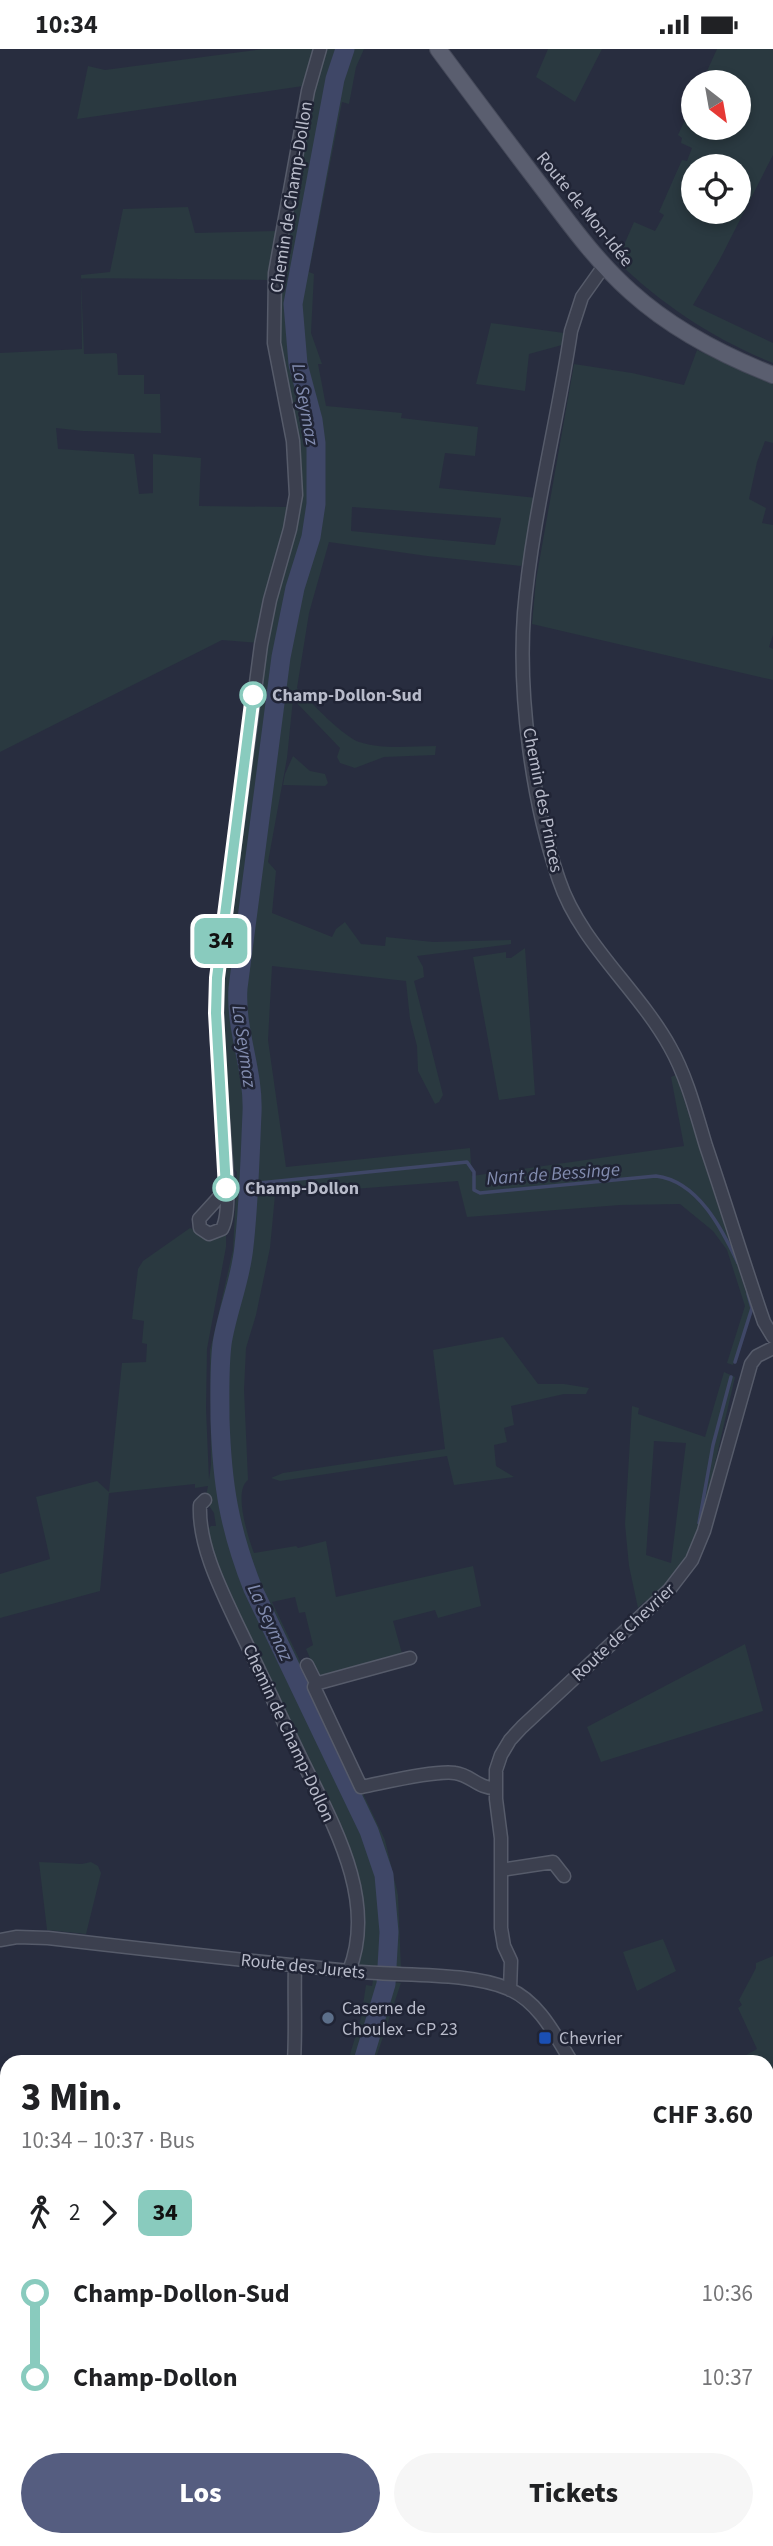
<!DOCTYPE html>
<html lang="de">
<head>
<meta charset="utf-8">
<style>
	:root { --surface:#fff; --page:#f6f6f6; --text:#202124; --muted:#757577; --accent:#555d80 }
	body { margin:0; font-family:"Source Sans 3",sans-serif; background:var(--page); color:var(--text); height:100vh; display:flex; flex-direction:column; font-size:26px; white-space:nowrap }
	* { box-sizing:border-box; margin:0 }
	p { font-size:23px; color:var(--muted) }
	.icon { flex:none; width:38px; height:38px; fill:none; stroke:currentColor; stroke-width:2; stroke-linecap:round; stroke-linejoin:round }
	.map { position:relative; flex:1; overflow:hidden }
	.side { position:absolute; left:0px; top:2006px; width:774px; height:492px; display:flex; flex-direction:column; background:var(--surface); border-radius:21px 21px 0 0; box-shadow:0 4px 10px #0003 }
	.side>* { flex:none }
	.badge { padding:0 14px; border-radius:10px; font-size:24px; line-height:46px }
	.needle { width:46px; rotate:149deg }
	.fabs { position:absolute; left:681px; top:21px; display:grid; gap:14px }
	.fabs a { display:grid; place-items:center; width:70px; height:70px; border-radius:50%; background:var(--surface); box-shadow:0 4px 10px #0003; font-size:35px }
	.map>.badge { position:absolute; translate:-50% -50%; box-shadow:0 0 0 4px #fff }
	.legs { display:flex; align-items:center; gap:10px; height:77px; padding:0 21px; font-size:23px }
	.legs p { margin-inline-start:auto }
	.headline { display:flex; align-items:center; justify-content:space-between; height:119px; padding:0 21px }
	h1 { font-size:38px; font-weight:800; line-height:52px }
	.cta { display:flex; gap:14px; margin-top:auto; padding:14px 21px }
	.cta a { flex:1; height:80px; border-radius:42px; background:var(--accent); color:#fff; font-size:28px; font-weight:800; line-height:80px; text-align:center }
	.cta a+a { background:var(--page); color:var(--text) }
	ul { padding:0 21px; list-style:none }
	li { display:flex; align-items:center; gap:24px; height:84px; font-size:26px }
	li i { display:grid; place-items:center; width:10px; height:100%; margin:0 9px; background:currentColor }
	li i::after { content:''; width:18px; height:18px; margin:-9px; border:5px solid; border-radius:50%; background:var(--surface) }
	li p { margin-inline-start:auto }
	li:first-child i { background:linear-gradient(#0000 50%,currentColor 0) }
	li:last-child i { background:linear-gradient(currentColor 50%,#0000 0) }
	.status { display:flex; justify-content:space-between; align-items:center; height:49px; padding:0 35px; background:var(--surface); direction:ltr }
	.status svg { height:19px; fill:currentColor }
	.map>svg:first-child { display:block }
	.green { fill:#2a3940; fill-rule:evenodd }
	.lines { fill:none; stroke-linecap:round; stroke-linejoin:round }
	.stream { stroke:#3f4767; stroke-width:3.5 }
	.river { stroke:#3f4767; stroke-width:19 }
	.minor-casing { stroke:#565b6a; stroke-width:15 }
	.major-casing { stroke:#454959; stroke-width:18 }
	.minor { stroke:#3c404f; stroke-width:12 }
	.major { stroke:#5a5e6f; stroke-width:16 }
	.line-1-casing { stroke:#fff; stroke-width:16 }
	.line-1 { stroke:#89cbbe; stroke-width:10 }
	.stop-1-dot { fill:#fff; stroke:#89cbbe; stroke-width:3.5 }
	.service-dot { fill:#5c6f8a; stroke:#202435; stroke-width:2.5 }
	.transit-dot { fill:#1a4fb4; stroke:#202435; stroke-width:2.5 }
	.labels { text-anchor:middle; stroke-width:5; stroke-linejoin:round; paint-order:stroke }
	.street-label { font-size:18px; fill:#b8bbca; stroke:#202435 }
	.stop-label { font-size:18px; font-weight:bold; fill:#b8bbca; stroke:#202435; text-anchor:start }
	.poi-label { font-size:18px; fill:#b8bbca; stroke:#202435; text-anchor:start }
	.water-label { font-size:19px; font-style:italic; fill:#828caf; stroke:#202435 }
</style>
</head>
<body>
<div class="status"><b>10:34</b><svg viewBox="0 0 49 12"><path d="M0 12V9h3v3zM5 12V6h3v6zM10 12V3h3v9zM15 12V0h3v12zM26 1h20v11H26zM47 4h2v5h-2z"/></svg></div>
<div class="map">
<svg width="773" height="2497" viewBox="0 0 773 2497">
	<rect width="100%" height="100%" fill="#282d3f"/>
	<path class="green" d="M263,0h50l-10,37 -226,33 11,-53 17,4z
		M325,0h39l-8,18 -7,37 -7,-2 -33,170 5,2 -3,59 11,31h-4l8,42 76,7 -1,5 77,9 -3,29 -30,-3 -6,35 98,10 -10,59 -6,9 -94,-10 -98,-14 -20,71 -12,75c14,14 44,47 62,54 25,8 52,4 77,4l-1,9 -51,2 -29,11 -15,-5 -3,-6 3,-9 -47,-49 -6,59 -19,104 8,9 -4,42 60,24 4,-8 9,-7 16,22 24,2 1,-9 47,5 78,-2v4l-94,12 6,11 1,10 -10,4 29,114 -4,7 -4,2 -17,-33 -1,-25 -7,-27 -4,-38 -134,-15 -4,74 18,127 184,-19 2,28 212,-30 -13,-69 5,-2 75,233 -18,57 -6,-2 18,-57 -18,-56 -14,-19 -33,-27 -60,1 -153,12 -9,-36 -183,14 -5,53 -14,67 -10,33 -2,42 4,90c-15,11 0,57 6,73l42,-7 2,2 28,-7 10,56 137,-31 8,40 -43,12 -3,-8 -42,11 10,36 -74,19 -12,-2 -11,-25 7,-4 -8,-33 -6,1 -4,-16 -23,5 113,238 13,55 3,74 -52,2 9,-36 -19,-96 4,-8 -43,-75 2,-10 -9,-20 -9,-4 -28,-59 3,-9 -11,-21 -7,-2 -31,-74 -2,-28 3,-3h5l-2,-13 -9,-13 3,-14 -13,2v-4l-86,9 -9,98 -100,27v-44l50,-15 -14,-62 61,-16 12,11 13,-129 24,-1 1,-18 -5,-1 2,-22 -12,-2 6,-50 5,-8 47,-33c14,6 19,16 36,5v14l-19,102 -1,59 3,72 2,-15 -1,-114 23,-101 4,-78 -4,-4 -13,-147 3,-50 43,-329 34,-135 2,-36 -2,-22 -20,-99 -1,-69 31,-175zM352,458l149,11v1l-6,26 -144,-14z
		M548,0h54l-27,53 -39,-25z
		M717,0h56v106l-54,106 -26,44 80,38v20c-59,-24 -110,-57 -156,-102l17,-39 21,9 9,-16 -5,-3 23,-52 5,1 5,-13 -11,-5 1,-5 -4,-3 15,-33v26h45v-46h-36zM738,117v46h-45v-46z
		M188,158l7,26 81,-2 -8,49 -187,-2 3,76 31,-1 2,1 1,21h26v19h16l1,39 -78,-2 -27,-3 2,21 76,5 5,40 14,-1v-39l48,4 -2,48 89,1 -30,136 -36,-3 -222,112v-399l82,-4 -1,-74 29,-3 13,-63z
		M491,274l73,10 -2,12 -33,9 -4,37 -49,-7z
		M697,301l76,34v59l-8,-2 -8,21 -8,37 17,9 -4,15 11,2v110l-4,12 4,2v31l-241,-56 4,-44 38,-216 58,9 52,12z
		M293,707l17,15 15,3 3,9 -3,3 -42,-1 2,-11z
		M525,899l10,147 -36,5 -26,-143 33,-5v6h5z
		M503,1288l35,47h26l25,4 -3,6h-22l-53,12 3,19 -10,3 3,14 -13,3 2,21 18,11 -60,8 -7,-29 -167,25 -9,-3 12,-5 162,-24 -12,-99z
		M724,1323l11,5 -35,151c-15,36 -26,48 -52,75l-3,-2 -7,7 -9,-42 -4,-42 7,-118 7,2 -1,6 67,23zM654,1392l32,2 -15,120 -25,-8z
		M745,1595l18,67 -162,51 -14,-35z
		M39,1813l43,2 9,-2 7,4 3,7 -15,61 -39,-4z
		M663,1890l13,32 -39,20 -14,-39z
		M773,1907v160l-6,3 -1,-58h-31l22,-12 -19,-41 4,-3 -3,-5 17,-32v-5z
		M373,1931l28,3 -26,78h-27l13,-43 5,-33 6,1z
		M0,2450l7,1v39h274l-4,7h-277z"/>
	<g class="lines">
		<path class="stream" d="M248,1135l219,-22 7,10v18l6,3 176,-17c42,5 66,53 82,87
			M735,1313l17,-54 -4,-14
			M699,1474l14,-78 18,-68"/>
		<path class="river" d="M345,0l-10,30 -42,225 5,60 15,56 3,23v61l-5,33 -16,51 -14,69 -43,331c-3,43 16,82 14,125 -2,44 -3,89 -8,133 -3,34 -17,65 -22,98 -3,25 -2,50 -2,75 2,65 9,109 33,170l116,242 15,44 5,57 -3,52 -23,77
			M245,2497l4,-7"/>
		<g class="minor-casing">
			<path id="minor" d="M604,217l-22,31 -11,34c-14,94 -39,187 -47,282 -6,82 8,189 35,267 21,63 79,109 111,167 17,30 26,66 36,99 20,59 38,118 58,176l9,15
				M226,1133l-6,14 -21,23 1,9 9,6 13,-5c8,-14 5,-51 4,-67l-9,-122v-62l44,-333 9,-45 20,-71 6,-34 -3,-54 -19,-98 1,-70 33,-182 12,-42
				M205,1451l-5,5c-2,40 21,85 38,121 20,41 39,83 59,124 31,66 82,146 52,221
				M410,1609l-95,26 -1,3 47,100c22,-4 74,-17 94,-14 16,2 24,16 41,15
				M307,1616l9,18
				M501,1821l52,-8 11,14
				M0,1891l17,-3 31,1c104,12 209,24 313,34 44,4 109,0 148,17 30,13 46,46 62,72
				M510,1941l1,-29 -7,-15 -3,-18v-90l-5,-39v-29l5,-15 9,-15 12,-13 147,-137 23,-30 12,-29 47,-167 6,-8 16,-8
				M294,2012c2,-32 0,-63 1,-96
				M766,2266l7,4
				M766,2276l6,28 -3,42 4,151"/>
		</g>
		<g class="major-casing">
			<path id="major" d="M438,0c34,46 68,91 103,137 28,37 55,75 90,106 41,37 91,63 142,83"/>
		</g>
		<use href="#minor" class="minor"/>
		<use href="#major" class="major"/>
	</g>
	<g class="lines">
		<g class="line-1-casing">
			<path id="line-1" d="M226,1139l-10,-175 1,-35 36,-283"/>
		</g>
		<use href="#line-1" class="line-1"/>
	</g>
	<g class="stop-1-dot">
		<circle cx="253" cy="646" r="12"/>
		<circle cx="226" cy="1139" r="12"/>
	</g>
	<circle class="service-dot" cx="328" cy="1969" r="7"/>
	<rect class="transit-dot" x="538" y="1982" width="14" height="14" rx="3.5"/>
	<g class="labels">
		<g class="street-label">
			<text transform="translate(291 148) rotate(-81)" y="6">Chemin de Champ-Dollon</text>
			<text transform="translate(585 160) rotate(51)" y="6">Route de Mon-Idée</text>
			<text transform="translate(543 751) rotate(79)" y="6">Chemin des Princes</text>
			<text transform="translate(623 1583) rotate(-43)" y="6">Route de Chevrier</text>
			<text transform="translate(289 1684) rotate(65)" y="6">Chemin de Champ-Dollon</text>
			<text transform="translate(303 1917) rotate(6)" y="6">Route des Jurets</text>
		</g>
		<g class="stop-label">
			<text x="272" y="652">Champ-Dollon-Sud</text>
			<text x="245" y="1145">Champ-Dollon</text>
		</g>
		<g class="poi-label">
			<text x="342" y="1965">Caserne de<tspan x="342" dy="21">Choulex - CP 23</tspan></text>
			<text x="559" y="1995">Chevrier</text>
		</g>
		<g class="water-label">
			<text transform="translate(306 355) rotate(80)" y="7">La Seymaz</text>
			<text transform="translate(245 997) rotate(82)" y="7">La Seymaz</text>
			<text transform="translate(553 1124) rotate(-4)" y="7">Nant de Bessinge</text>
			<text transform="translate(271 1573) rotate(65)" y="7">La Seymaz</text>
		</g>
	</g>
</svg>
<div class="fabs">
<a><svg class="needle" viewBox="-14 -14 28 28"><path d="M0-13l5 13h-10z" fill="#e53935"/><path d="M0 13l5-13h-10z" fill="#757577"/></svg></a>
<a><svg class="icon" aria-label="locate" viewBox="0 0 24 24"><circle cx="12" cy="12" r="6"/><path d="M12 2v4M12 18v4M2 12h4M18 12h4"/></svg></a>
</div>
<b class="badge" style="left:221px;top:892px;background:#89cbbe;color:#111">34</b>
<section class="side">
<div class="headline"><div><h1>3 Min.</h1><p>10:34 – 10:37 · Bus</p></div><b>CHF 3.60</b></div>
<div class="legs"><svg class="icon" aria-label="walk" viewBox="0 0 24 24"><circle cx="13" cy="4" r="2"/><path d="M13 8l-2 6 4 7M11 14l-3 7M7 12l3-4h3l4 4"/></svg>2<svg class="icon" aria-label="forward" viewBox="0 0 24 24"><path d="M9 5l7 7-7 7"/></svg><b class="badge" style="background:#89cbbe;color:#111">34</b></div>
<ul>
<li><i style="color:#89cbbe"></i><b>Champ-Dollon-Sud</b><p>10:36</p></li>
<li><i style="color:#89cbbe"></i><b>Champ-Dollon</b><p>10:37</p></li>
</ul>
<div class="cta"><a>Los</a><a>Tickets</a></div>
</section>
</div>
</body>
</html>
